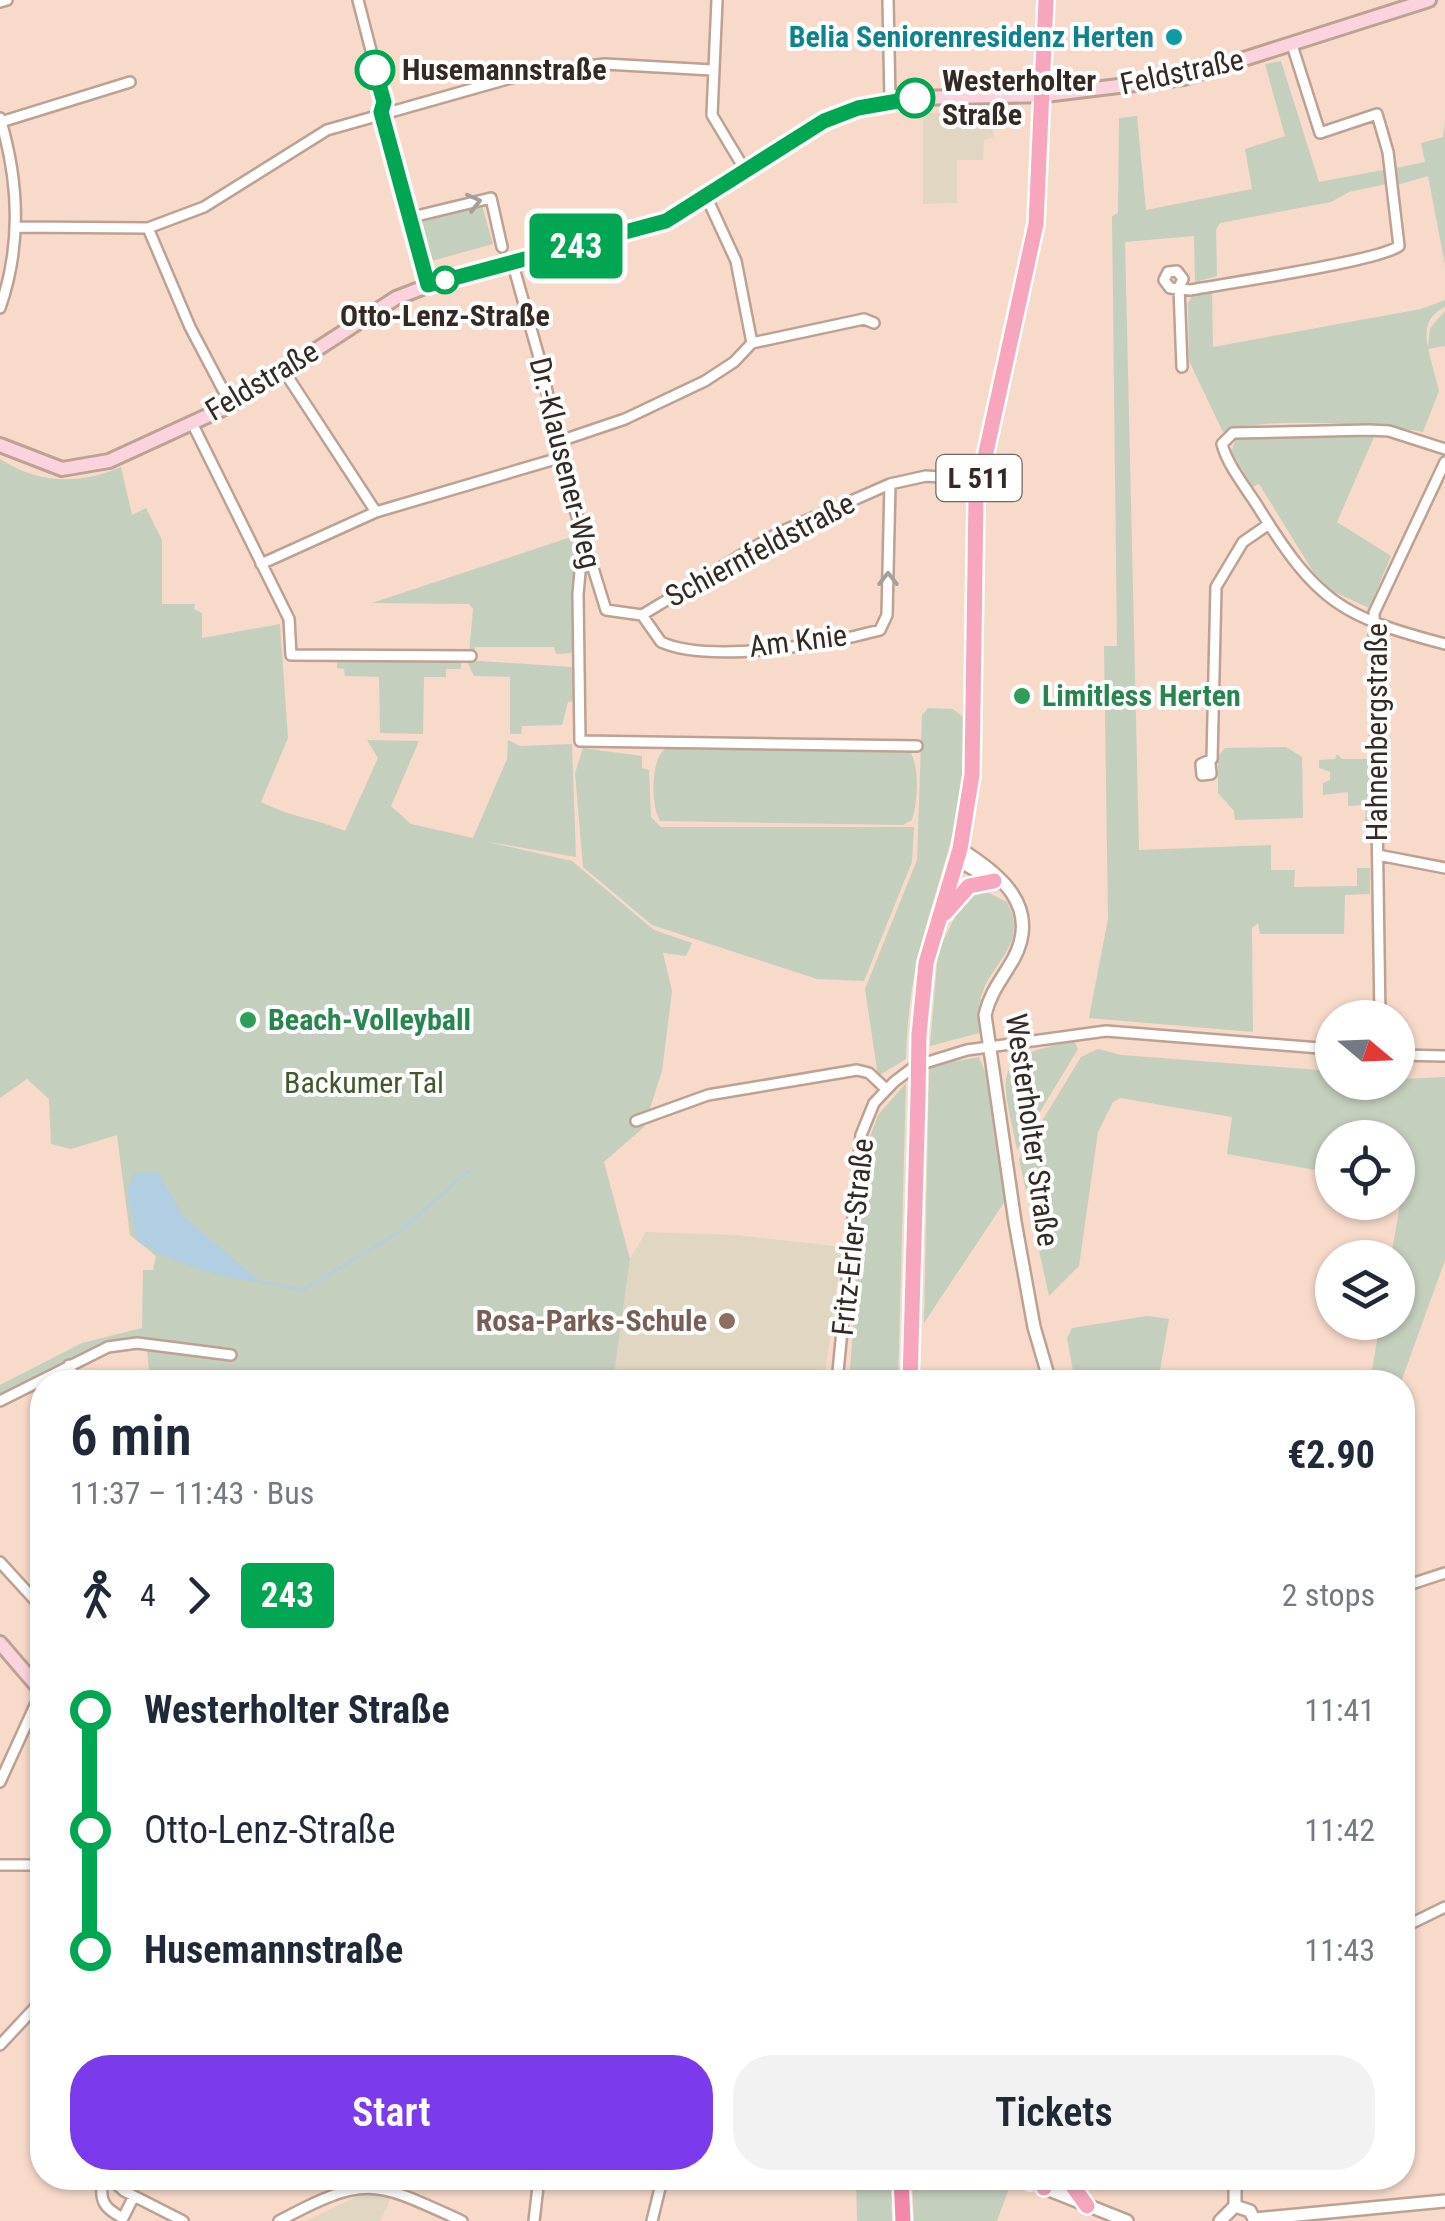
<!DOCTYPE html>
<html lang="en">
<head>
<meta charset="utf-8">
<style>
	:root { --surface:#fff; --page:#f2f2f3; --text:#1f2937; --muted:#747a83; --accent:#7c3aed }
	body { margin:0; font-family:"Roboto Condensed",sans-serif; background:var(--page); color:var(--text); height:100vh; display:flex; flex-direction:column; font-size:38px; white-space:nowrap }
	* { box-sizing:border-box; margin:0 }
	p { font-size:32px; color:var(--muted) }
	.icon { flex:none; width:55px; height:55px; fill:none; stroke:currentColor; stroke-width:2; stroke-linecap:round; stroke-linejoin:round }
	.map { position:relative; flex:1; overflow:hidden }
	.panel { position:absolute; left:30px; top:1370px; width:1385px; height:820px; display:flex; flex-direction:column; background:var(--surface); border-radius:40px; box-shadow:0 2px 8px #0004 }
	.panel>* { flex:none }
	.badge { padding:0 20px; border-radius:8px; font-size:35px; line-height:65px }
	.needle { width:65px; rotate:109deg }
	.tools { position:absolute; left:1315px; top:1000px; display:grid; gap:20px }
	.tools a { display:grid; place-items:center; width:100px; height:100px; border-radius:50%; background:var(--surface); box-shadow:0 2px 8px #0004; font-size:50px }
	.map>.badge { position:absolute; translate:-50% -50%; box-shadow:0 0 0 5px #fff }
	.legs { display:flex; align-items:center; gap:15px; height:110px; padding:0 40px; font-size:32px }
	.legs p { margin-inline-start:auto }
	.head { display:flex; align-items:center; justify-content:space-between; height:170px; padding:0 40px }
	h1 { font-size:55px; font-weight:600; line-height:75px }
	.cta { display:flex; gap:20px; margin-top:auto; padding:20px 40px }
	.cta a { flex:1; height:115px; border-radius:40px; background:var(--accent); color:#fff; font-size:40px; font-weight:600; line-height:115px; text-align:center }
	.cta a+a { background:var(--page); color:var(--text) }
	ul { padding:0 40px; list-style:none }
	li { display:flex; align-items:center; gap:35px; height:120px; font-size:38px }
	li i { display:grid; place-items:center; width:15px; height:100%; margin:0 12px; background:currentColor }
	li i::after { content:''; width:25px; height:25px; margin:-12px; border:8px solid; border-radius:50%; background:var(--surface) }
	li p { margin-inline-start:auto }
	li:first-child i { background:linear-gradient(#0000 50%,currentColor 0) }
	li:last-child i { background:linear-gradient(currentColor 50%,#0000 0) }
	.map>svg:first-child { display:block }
	.education { fill:#e0d6c1 }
	.green { fill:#c5cfbd }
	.water { fill:#b2cee3 }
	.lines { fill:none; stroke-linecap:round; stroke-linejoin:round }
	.stream { stroke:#b2cee3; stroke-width:2.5 }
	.minor-casing { stroke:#bda192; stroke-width:14 }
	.tertiary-casing { stroke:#bda192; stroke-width:16 }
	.secondary-casing { stroke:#bda192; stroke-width:18 }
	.primary-casing { stroke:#fff; stroke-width:20 }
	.trunk-casing { stroke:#fff; stroke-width:20 }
	.minor { stroke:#fff; stroke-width:9 }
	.tertiary { stroke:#fff; stroke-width:11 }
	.secondary { stroke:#fbd3df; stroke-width:12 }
	.primary { stroke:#f7a6be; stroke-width:15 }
	.trunk { stroke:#f488a8; stroke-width:15 }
	.primary-bridge-casing { stroke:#fff; stroke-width:20; stroke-linecap:butt }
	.primary-bridge { stroke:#f7a6be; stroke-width:15 }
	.oneway { stroke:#a49f9c }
	.line-1-casing { stroke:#fff; stroke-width:22 }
	.line-1 { stroke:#00a651; stroke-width:15 }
	.culture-dot { fill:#0f9aa8; stroke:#fff; stroke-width:4 }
	.stop-1-dot { fill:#fff; stroke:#00a651; stroke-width:5 }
	.leisure-dot { fill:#2e9e5b; stroke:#fff; stroke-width:4 }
	.education-dot { fill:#8d6e63; stroke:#fff; stroke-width:4 }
	.labels { text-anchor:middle; stroke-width:8; stroke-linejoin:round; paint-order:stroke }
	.shield { fill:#fff; stroke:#716965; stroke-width:2.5 }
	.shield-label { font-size:28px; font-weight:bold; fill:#342923 }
	.culture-label { font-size:30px; font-weight:bold; fill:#0d838f; stroke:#fff; text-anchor:end }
	.stop-label { font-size:30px; font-weight:bold; fill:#342923; stroke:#fff; text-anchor:start }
	.street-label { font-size:30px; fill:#342923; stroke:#fff }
	.leisure-label { font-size:30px; font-weight:bold; fill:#27864d; stroke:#fff; text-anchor:start }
	.park-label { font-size:30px; fill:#41572c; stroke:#fff }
	.education-label { font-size:30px; font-weight:bold; fill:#785e54; stroke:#fff; text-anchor:end }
</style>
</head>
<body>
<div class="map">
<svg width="1445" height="2221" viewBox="0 0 1445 2221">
	<rect width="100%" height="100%" fill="#f7daca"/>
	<path class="education" d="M923,113h69l1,24 -9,3 -1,20h-26v43l-34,1z
		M646,1232l90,3 106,12 -18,135h-211l17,-123z
		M364,2193l27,5 -11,23h-74z"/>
	<path class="green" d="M1281,61l38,121 69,-13 3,14 -42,9 -18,10 -111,21 -4,7 1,46 -22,6 -1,-46 -69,6 14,608 132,-5v25h24l-1,17 63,-1v-18h13v26l-25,1 -1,39h-84l-2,-11 -6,5 1,104 -164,-14 19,-99 -4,-273h13l-5,-430 6,-3 1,-95 18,-2 9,94 106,-21 -7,-40 40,-13 -20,-72z
		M1445,121v144l-17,-89 -31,9 -1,-17 29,-6 -4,-19 22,-6z
		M481,202l12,42 -65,18 -11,-42z
		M1212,291l1,56 208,-38 24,-9v7c-18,9 -21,22 -17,40l2,-19 15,-17v35l-17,3 11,42 -16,41c-38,-8 -169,-16 -200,0l-34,-71 -1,-58 4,-7z
		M1237,436l137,1 -37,85 54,34 -22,52 -37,-17 -18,-18 -55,-89 -6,3 -22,-35z
		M0,459c38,25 80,26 121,8l11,48 14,-7 16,32v64h33l-1,5 8,4v25l78,-14 8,114 -27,64c32,16 53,16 84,29l33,-73 -11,-18 52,1 -28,65 20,18 62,14 34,-79 1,-19 12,6 52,-2 4,113 -92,-16 88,20 82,69 38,13 -6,13 -23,-3 9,38 -10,80 -18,56 -40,35 26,97 -17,123h-463l-3,-32 -39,-3 -108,54v-16l82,-42 60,-15 1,-58h10l3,-14 -26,-21 -13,-100 -46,14 -20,-5 -2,-45 -22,-20 -27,19z
		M574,536l1,109 -4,8 -15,1 -2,-7h-79v7h-6l4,-45 -4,-5 -97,-1z
		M337,660h124v9h-15v8h-22l-1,57 -43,-1 -1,-56 -34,-1 -1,-7 -7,-1z
		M466,660l106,7 1,34 -5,1 -6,23 -40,1 -1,8h-11v-57l-36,-1z
		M928,708l25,1 11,9c13,58 -26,162 -41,219 -11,39 -16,82 -17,122l-28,17 -13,-87 52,-129 5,-145z
		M1286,747l16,10 1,61 -68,2 -1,-9 -16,-18v-37l7,-8z
		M583,748l59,8v12l7,2 2,47 10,10h253l-2,35 -48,119 -47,-2 -165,-54 -69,-58 -8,-94z
		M665,749l244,1c11,14 9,53 3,70l-9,5 -243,-4c-9,-16 -10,-60 5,-72z
		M1337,754l5,5h27v76l-6,-4 3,-20 -4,-6 -14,1v-14l-25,3v-12l7,-3v-8l-11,-4v-8l16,-1z
		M985,891l22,11c20,37 -7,54 -22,84 -7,15 -7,31 -6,47l-49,13 8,-95 26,-52z
		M1074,1041l4,8 -61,101c-14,-75 -31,-92 57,-109z
		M1098,1049l24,6 210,16v11l113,-5v183l-44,122h-31l10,-59 18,-1v-64l-7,-1 12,-71 -5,-2v-46h-66v35l-105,-19 5,-37 -112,-19 -7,4 -15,30 -19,134 -30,30 -30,-137 62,-102z
		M979,1057l7,17 19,127 -81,122 5,-257z
		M906,1083l-8,299h-49l18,-237 11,-30z
		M1147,1316l22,3 -11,63h-83l-8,-44 5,-10z
		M856,2178h35l1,43h-35z
		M912,2178h62l34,13 -11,30h-83z"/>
	<path class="water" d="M158,1172l25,44 78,66c-39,-3 -90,-20 -123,-40l-11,-51 7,-18z"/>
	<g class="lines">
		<path class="stream" d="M261,1282l42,8 96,-58 71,-62"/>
		<g class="minor-casing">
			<path id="minor" d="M358,0l26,101 -3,11 47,173
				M717,0l-5,115 33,55
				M888,0l2,101
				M0,2l7,-2
				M0,118c19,63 22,127 0,190
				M1,122l129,-40
				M706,196l30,65 16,82
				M408,218l83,-20 11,49
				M17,227l131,1 56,-21 123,-77 205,-58 73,-8 107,6
				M148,228l42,99 41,78
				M512,261l32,114 15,83 47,152 36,5 136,-82 112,-49 36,-8 53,4
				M1182,367l-3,-80 4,-8 -6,-8 -9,1 -4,8 6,8 20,2c33,-6 190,-29 209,-44l-11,-94 -11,-38 -57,19 -28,-88
				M284,371l92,141
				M192,423l97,196 2,36 180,1
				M557,442l68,-23 80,-38 29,-19 18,-19 112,-24 10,4
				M1445,449l-56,-18 -20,-1 -136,3 -11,11c6,23 26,46 38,66 57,92 82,107 185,134
				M583,539l-5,55 2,147 337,5
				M261,564l115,-52 183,-54
				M642,615l19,27c48,22 168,2 219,-12l7,-15 3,-131
				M1210,763l1,11 -9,1 -1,-11 11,-5 4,-172 27,-45 26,-18
				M1378,855l67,13
				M1380,1018l-6,-405 71,-151
				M1398,1055l47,1
				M636,1121l72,-26 149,-25 12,3 17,16
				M69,1365l8,17
				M837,1382l24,-247 13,-32 20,-21 21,-16 52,-16 139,-19 226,18
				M0,1401l108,-54 29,-4 94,12
				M0,1562l42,46
				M1402,1587l43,-14
				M0,1782l42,-92
				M0,1865h42
				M1402,1928l43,-21
				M0,2045l42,-45
				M103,2178c-4,22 0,30 20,40l11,-22
				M110,2178l14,13 59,30
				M651,2178l9,10 -8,33
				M397,2191l8,-13
				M279,2221c88,-47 95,-40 183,0
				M534,2221l5,-43"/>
		</g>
		<g class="tertiary-casing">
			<path id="tertiary" d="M960,849c39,24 81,57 54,109 -11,20 -24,34 -29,57l30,207 19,105 16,55
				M957,860l38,21
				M1044,2188l83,33
				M1235,2206v-28
				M1255,2219l190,-18
				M1220,2221l15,-15 15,5 5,10"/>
		</g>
		<g class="secondary-casing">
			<path id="secondary" d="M0,445l62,24 47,-8 122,-56 165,-107 47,-18 223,-59 145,-94 47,-19 57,-10 130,-3 139,-17 245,-78
				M0,1643l42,49"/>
		</g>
		<g class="primary-casing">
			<path id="primary" d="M945,913l24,-27 25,-5
				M919,1035l7,-72 34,-114 12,-74 4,-277 60,-274 10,-224
				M910,1382l8,-285
				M1067,2178l20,28
				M1030,2182l2,-4
				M1044,2188l5,-10"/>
		</g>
		<g class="trunk-casing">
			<path id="trunk" d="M901,2178l2,43"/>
		</g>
		<use href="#minor" class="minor"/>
		<use href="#tertiary" class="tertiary"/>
		<use href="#secondary" class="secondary"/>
		<use href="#primary" class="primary"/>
		<use href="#trunk" class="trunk"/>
		<g class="primary-bridge-casing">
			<path id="primary-bridge" d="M918,1097l1,-62"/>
		</g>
		<use href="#primary-bridge" class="primary-bridge"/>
	</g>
	<defs><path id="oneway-chevron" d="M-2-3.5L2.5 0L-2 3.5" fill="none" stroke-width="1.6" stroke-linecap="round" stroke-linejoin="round" transform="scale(2.5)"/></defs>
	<g class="oneway">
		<use href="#oneway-chevron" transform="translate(474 202) rotate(-14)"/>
		<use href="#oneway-chevron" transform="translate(888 579) rotate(-90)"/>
	</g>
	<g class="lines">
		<g class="line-1-casing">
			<path id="line-1" d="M375,70l9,32 -3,10 47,173 238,-64 158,-100 34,-13 57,-10"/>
		</g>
		<use href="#line-1" class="line-1"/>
	</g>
	<circle class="culture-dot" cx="1174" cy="37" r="10"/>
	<g class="stop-1-dot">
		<circle cx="375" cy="70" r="18"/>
		<circle cx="915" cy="98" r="18"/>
		<circle cx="445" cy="280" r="12"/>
	</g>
	<g class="leisure-dot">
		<circle cx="1022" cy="696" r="10"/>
		<circle cx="248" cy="1020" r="10"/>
	</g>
	<circle class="education-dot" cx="727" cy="1321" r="10"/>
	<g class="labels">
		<rect class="shield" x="936.5" y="455" width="85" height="46" rx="8"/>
		<g class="shield-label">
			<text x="979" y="488">L 511</text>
		</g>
		<g class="culture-label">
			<text x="1154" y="47">Belia Seniorenresidenz Herten</text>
		</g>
		<g class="stop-label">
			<text x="402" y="80">Husemannstraße</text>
			<text x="942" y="91">Westerholter<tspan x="942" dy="34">Straße</tspan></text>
			<text x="445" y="326" text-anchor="middle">Otto-Lenz-Straße</text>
		</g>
		<g class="street-label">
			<text transform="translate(1182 72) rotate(-12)" y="10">Feldstraße</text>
			<text transform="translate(262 381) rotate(-31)" y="10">Feldstraße</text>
			<text transform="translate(565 463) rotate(76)" y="10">Dr.-Klausener-Weg</text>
			<text transform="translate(760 550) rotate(-28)" y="10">Schiernfeldstraße</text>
			<text transform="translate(798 641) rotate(-7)" y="10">Am Knie</text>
			<text transform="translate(1377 732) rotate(-90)" y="10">Hahnenbergstraße</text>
			<text transform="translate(1032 1130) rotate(82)" y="10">Westerholter Straße</text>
			<text transform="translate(853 1237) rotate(-84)" y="10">Fritz-Erler-Straße</text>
		</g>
		<g class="leisure-label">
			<text x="1042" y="706">Limitless Herten</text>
			<text x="268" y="1030">Beach-Volleyball</text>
		</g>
		<g class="park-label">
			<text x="364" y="1093">Backumer Tal</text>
		</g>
		<g class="education-label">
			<text x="707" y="1331">Rosa-Parks-Schule</text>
		</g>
	</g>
</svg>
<div class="tools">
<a><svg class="needle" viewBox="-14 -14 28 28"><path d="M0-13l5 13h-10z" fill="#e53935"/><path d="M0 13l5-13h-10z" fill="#747a83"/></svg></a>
<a><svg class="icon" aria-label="locate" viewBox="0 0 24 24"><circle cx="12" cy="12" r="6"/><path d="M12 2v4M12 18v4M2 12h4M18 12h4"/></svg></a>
<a><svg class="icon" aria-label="layers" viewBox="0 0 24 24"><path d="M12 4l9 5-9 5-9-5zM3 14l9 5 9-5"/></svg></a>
</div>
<b class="badge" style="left:576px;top:246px;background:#00a651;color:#fff">243</b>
<section class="panel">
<div class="head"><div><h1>6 min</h1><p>11:37 – 11:43 · Bus</p></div><b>€2.90</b></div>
<div class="legs"><svg class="icon" aria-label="walk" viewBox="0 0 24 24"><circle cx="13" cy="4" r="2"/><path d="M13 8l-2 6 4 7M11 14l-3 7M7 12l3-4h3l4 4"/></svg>4<svg class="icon" aria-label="forward" viewBox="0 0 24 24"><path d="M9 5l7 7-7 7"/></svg><b class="badge" style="background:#00a651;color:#fff">243</b><p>2 stops</p></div>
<ul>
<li><i style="color:#00a651"></i><b>Westerholter Straße</b><p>11:41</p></li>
<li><i style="color:#00a651"></i><span>Otto-Lenz-Straße</span><p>11:42</p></li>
<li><i style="color:#00a651"></i><b>Husemannstraße</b><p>11:43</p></li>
</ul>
<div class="cta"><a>Start</a><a>Tickets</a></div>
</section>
</div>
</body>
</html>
